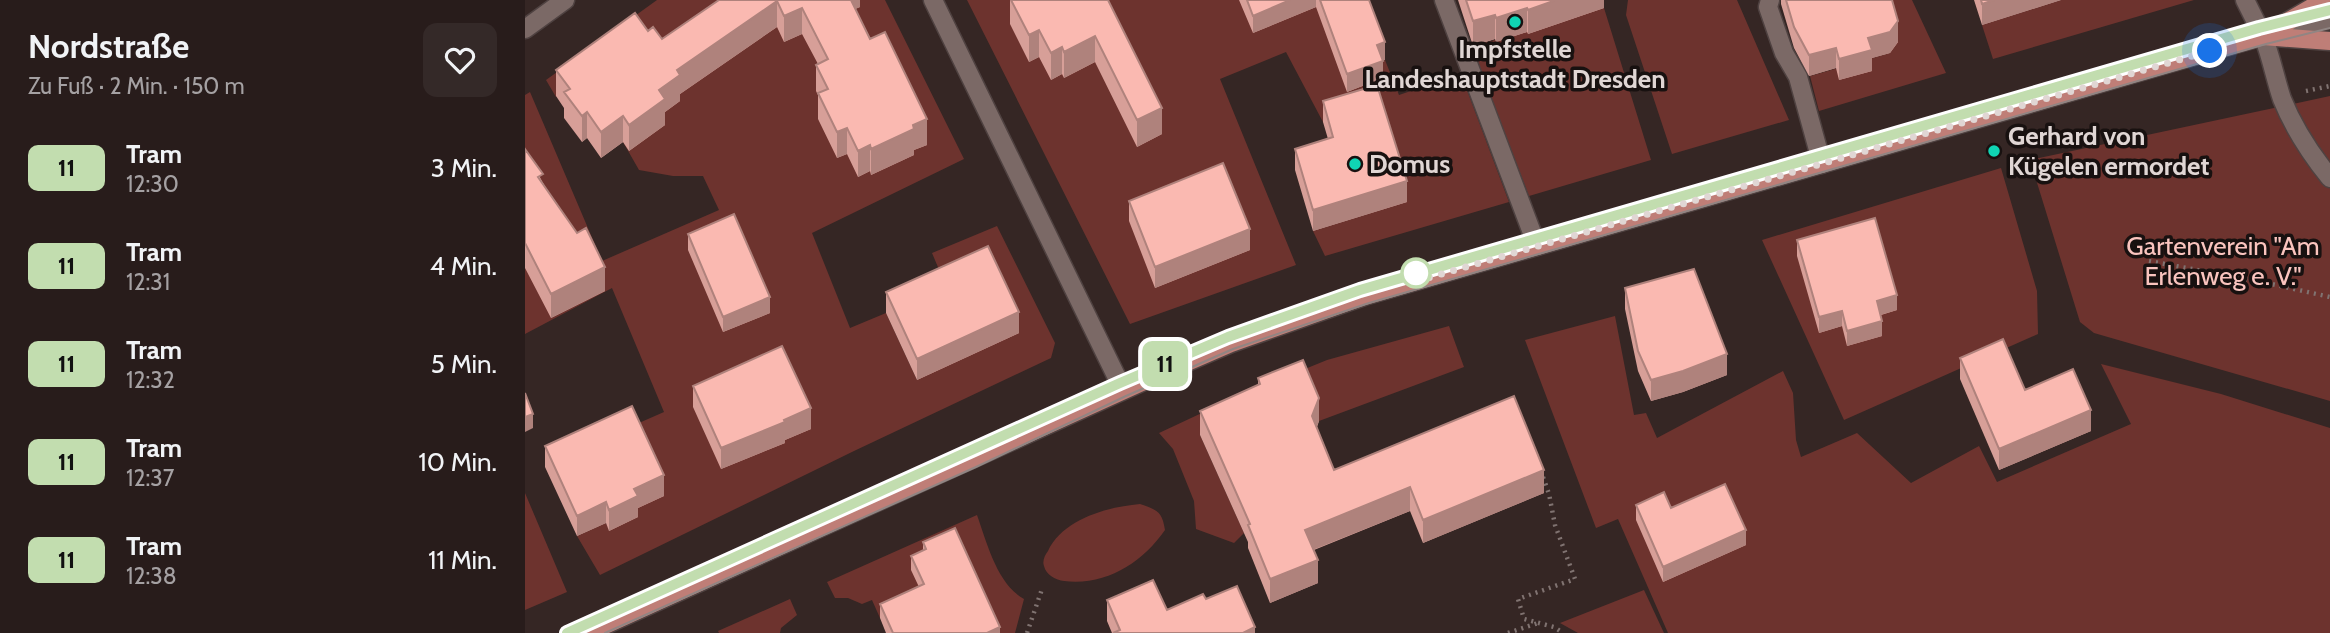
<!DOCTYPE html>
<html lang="de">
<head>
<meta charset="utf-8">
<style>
	:root { --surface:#281c1b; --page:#342928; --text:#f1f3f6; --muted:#a5a1a3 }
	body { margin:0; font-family:Cabin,sans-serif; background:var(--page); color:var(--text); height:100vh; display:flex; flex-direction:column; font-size:26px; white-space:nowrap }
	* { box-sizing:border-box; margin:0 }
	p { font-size:23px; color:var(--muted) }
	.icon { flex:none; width:38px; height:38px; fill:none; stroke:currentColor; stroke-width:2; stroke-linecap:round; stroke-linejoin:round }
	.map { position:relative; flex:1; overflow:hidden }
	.drawer { display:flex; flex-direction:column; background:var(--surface); width:525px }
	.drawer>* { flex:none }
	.badge { padding:0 14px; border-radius:10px; font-size:24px; line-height:46px }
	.you { position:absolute; width:35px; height:35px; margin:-18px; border:5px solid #fff; border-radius:50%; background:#1a73e8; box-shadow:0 0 0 10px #1a73e833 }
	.map>.badge { position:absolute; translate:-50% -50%; box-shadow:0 0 0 4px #fff }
	.round { display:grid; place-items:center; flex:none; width:74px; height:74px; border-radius:14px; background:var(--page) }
	.summary { display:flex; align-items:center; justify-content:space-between; height:119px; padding:0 28px }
	h1 { font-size:33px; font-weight:700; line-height:52px }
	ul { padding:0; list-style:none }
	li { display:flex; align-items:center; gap:21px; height:98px; padding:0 28px }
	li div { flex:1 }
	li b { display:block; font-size:26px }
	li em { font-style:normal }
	li .badge { min-width:77px; font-weight:700; text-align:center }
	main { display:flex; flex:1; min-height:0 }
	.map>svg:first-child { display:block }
	.green { fill:#6d332e }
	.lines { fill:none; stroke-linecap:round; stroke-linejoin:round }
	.lane-casing { stroke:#4f4241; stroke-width:21 }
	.street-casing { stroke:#4f4241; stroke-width:21 }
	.secondary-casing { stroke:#4f4241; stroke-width:21 }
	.primary-casing { stroke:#4f4241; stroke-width:21 }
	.path { stroke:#807371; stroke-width:4.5; stroke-dasharray:2 5; stroke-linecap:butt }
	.lane { stroke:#7b6966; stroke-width:18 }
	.street { stroke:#7b6966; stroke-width:18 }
	.secondary { stroke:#7b6966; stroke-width:18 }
	.primary { stroke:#bf7e77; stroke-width:18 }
	.tram { stroke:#918583; stroke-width:2 }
	.wall { fill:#d79f98 }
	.shaded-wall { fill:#af827c }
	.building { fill:#fab9b1; stroke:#af827c; stroke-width:2 }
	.line-casing { stroke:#fff; stroke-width:16 }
	.line { stroke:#c2ddaf; stroke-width:10 }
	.walk { stroke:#e0d6d4; stroke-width:7; stroke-dasharray:0 12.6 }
	.poi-dot { fill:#10d5b4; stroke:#181110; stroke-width:2.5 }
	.stop-dot { fill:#fff; stroke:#c2ddaf; stroke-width:3.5 }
	.labels { text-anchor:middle; stroke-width:7; stroke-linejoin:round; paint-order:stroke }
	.poi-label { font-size:26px; font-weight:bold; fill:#e0d6d4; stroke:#181110; text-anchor:start }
	.park-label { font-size:26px; fill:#fac4be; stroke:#181110 }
</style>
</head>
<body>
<main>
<section class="drawer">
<div class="summary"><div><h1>Nordstraße</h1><p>Zu Fuß · 2 Min. · 150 m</p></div><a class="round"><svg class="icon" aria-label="heart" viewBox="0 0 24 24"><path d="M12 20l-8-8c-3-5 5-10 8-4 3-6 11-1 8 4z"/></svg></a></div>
<ul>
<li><span class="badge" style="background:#c2ddaf;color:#111">11</span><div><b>Tram</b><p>12:30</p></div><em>3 Min.</em></li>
<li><span class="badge" style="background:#c2ddaf;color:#111">11</span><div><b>Tram</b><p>12:31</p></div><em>4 Min.</em></li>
<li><span class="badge" style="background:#c2ddaf;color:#111">11</span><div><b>Tram</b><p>12:32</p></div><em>5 Min.</em></li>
<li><span class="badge" style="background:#c2ddaf;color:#111">11</span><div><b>Tram</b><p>12:37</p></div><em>10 Min.</em></li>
<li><span class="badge" style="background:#c2ddaf;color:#111">11</span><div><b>Tram</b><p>12:38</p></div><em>11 Min.</em></li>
</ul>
</section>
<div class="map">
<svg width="1805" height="633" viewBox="0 0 1805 633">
	<rect width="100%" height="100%" fill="#352624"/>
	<path class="green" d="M132,0h228l79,159 -152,74 38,95 36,-15 31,67 29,-94 -14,-33 65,-27 58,117 -4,15 -197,93 -254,124 -23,-39 29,-13 3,7 23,-104 32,-14 -52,-124 -87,46v-239l5,-3 72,169 117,-51 -16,-34h-30l-34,-6 -16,-28 12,-103 -79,58 -10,-17z
		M442,0h395l15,63 8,-3 14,35 62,-21 48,128 -184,54 -12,-25 93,-29 -83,-80 -37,-70 -66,27 76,186 -166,59z
		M1103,0h109l52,120 -117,34 -46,-139z
		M1361,0h26l34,73 -127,38 -9,-35 80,-23z
		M1536,0h133l-201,59 -11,-34z
		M1079,8l47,152 -122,36 -58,-149z
		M1805,96v305l-236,-68 -14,-11 -50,-162z
		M1476,168l36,123 1,43 -194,86 -82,-180z
		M1090,316l19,99 12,-2 11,25 126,-67 10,22 3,47 5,17 56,-24 54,50 68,-37 18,36 134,-58 -30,-60 120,30 109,34v205h-662l-50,-114 -22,9 -71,-188z
		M924,326l15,41 -145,54 -16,-38 -103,52 44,98 -10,10 -38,-14 -2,-28 -21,-52 -14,-16 77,-36 91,-37z
		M0,493l42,99 -42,18z
		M615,504c17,6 22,7 25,26 -23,33 -59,56 -101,51 -8,-1 -18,-6 -20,-15 -2,-5 1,-11 4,-15 15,-32 59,-44 92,-47z
		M452,515c10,28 20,69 47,84l-9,34h-18l-75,-39 -2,6 -40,18 -8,-18 -10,4 -14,-6h-13l-8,-16z
		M1119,590l20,43h-86l-18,-10z
		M265,599l7,16 -16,13 -1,5h-61l-1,-2z"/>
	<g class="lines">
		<g class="lane-casing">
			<path id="lane" d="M919,0l93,246
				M1245,0l-2,7 16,46 14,24 24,87
				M1805,19l-67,17c8,20 12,42 19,63 12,30 28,54 48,79"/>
		</g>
		<g class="street-casing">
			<path id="street" d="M408,0l190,390
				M1720,0l18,36"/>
		</g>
		<g class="secondary-casing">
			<path id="secondary" d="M0,29l40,-29"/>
		</g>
		<g class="primary-casing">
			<path id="primary" d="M1738,36l67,5
				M62,633l579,-262 65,-28 133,-47 899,-260 62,-36"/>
		</g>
		<path class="path" d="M1781,91l24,-5
			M1624,261l118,22 63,14
			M1018,477l6,17 6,31 20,54 -57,20 6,20 30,8 9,6
			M502,633l15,-44
			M983,633l30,-10"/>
		<use href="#lane" class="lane"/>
		<use href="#street" class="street"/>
		<use href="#secondary" class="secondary"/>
		<use href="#primary" class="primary"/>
		<path class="tram" d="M42,633l553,-250 108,-46 132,-47 899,-262 71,-18
			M80,633l371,-166 150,-71 107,-47 136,-46 897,-259 64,-16"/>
	</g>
	<path class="wall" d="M194,0h141v7l-5,2 72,136 -13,5v5l-43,20 -1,-4 -12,6 -11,-23 -10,4 -19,-39v-24l-2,-4v-26l2,-1 -16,-30 -18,8 -7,-15 -97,67v7l-15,11v13l-36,26 -6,-9 -22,16 -14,-20 -5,4 -18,-24v-10l-8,-12v-26l92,-39 14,8z
		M485,0h98l54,134 -25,13 -42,-85 -31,16 -2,-4 -11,6 -12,-23 -10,5 -19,-38z
		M714,0h130l16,60h-2v18l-36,14 -31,-85 -63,26z
		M933,0h146v8l-76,26 -1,-2 -31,10 -1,-3 -22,7z
		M1256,0h111l6,42 -8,11 -18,5v13l-33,9 -3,-12 -27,8 -15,-28 -13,-44z
		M1449,0h87l-79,25z
		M798,101l84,101 -94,29 -18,-61v-21l33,-10 -5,-17z
		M0,149l18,34 62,108 -54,27 -26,-50z
		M604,201l121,49 -95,38 -26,-67z
		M163,234l82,79 -47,19 -35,-82z
		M1272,240l100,70 -16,5 1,21 -35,10 -5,-20 -23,7 -22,-77z
		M1100,288l102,87 -44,17 -32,9 -13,-30 -13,-62z
		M361,292l133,41 -102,47 -31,-67z
		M1435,358l65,32 66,41 -92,39 -39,-91z
		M733,378l61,43 -2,6 17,43 210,23 -121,50 -13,-32 -96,39 4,33 -48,20 -22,-55v-6l-48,-107v-24l58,-26z
		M168,386l118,43 -26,11v3l-64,26 -28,-62z
		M20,446l119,50 -26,12v9l-29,14 -3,-8 -29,13 -32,-69z
		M1111,505l35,3 75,37 -83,37 -27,-62z
		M398,542l77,91h-114l-6,-15v-14l39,-17 -8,-17v-14l12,-6z
		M582,600l60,10 88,23h-143l-5,-12z"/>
	<path class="shaded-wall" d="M319,0h16v7l-16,7z
		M765,0h26v7l-63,26v-17z
		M1031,0h48v8l-76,26v-24z
		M1469,0h67l-79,25v-21z
		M252,1v26l-97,67v7l-15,11v13l-36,26v-26l48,-55z
		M277,8v26l-18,8v-26z
		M1002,8v24l-31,10v-24z
		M970,15v24l-22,7v-25z
		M1373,21v21l-8,11 -18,5v13l-33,9v-21l29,-21z
		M514,30v27l-10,5v-27z
		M570,36v26l-31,16v-26z
		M860,42v18l-6,2 4,-1v17l-36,14v-18l30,-29z
		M537,47v27l-11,6v-27z
		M1311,48v20l-27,8v-21z
		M637,108v26l-25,13v-27z
		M62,112v26l-5,4v-26z
		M98,116v26l-22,16v-26z
		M402,119v26l-13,5v5l-43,20v-26l42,-24z
		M322,128v26l-10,4v-26z
		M345,145v26l-12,6v-26z
		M882,181v21l-94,29v-21z
		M725,229v21l-95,38v-21z
		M80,267v24l-54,27v-24z
		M1372,295v15l-20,6v-15z
		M245,297v16l-47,19v-15z
		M1317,311v15l-23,7v-16z
		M494,312v21l-102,47v-21z
		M1357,321v15l-35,10v-15z
		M1202,354v21l-44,17 -32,9v-21z
		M794,398v23l-7,18v-23z
		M286,408v21l-26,11v3l-64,26v-21z
		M1566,410v21l-92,39v-21z
		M8,414v14l-8,4v-15z
		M1019,470v23l-121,50v-23z
		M139,475v21l-26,12v9l-29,14v-21l25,-21z
		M885,487v24l-105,42v-23z
		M81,502v21l-29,13v-20z
		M1221,530v15l-83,37v-15z
		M793,560v23l-48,20v-24z
		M475,627v6h-13z
		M730,627v6h-12z"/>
	<path class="building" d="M194,0h132l19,39 15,-7 42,87 -14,6 1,4 -43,20 -1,-4 -12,6 -11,-23 -10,4 -19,-39 10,-4 -12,-24 12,-6 -26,-51 -18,8 -7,-15 -100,69 3,5 -21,15 6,9 -36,26 -6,-9 -22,16 -14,-20 -5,4 -18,-24 6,-3 -14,-19 79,-57 13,18 5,-4 9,12z
		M486,0h97l54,108 -25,12 -42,-84 -31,16 -2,-5 -11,6 -12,-23 -10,5z
		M722,0h43l-37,16z
		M795,0h49l16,42 -8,3 6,16 -36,13z
		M941,0h90l-28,10 -1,-2 -31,10 -1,-3 -22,6z
		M1261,0h106l6,21 -8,11 -22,6 4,12 -33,9 -3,-11 -27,7 -15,-28z
		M1456,0h13l-12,4z
		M852,85l30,96 -94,29 -18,-61 38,-12 -10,-36z
		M0,149l18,25 -5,3 39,56 9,-5 19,39 -54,27 -26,-51z
		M698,163l27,66 -95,38 -26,-66z
		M209,214l36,83 -47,20 -35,-83z
		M1350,218l22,77 -20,6 5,20 -35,10 -5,-20 -23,6 -22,-77z
		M463,246l31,66 -102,47 -31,-67z
		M1169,269l33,85 -44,17 -32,9 -13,-29 -13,-63z
		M1478,339l22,51 48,-21 18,41 -92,39 -39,-91z
		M257,346l29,62 -27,12 1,2 -64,26 -28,-62z
		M778,360l16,38 -7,18 22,54 180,-74 30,74 -121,50 -13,-33 -105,43 13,30 -48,19 -22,-54 2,-1 -50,-113 60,-27 -2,-6z
		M0,393l8,21 -8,3z
		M107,406l32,69 -30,14 4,7 -29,14 -3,-8 -29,14 -32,-70z
		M1200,484l21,46 -83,37 -27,-62 28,-13 7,16z
		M430,528l45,99 -13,6h-94l-13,-29 44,-20 -13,-28 15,-7 -3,-7z
		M628,580l14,30 36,-16 3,5 31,-13 18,41 -12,6h-130l7,-3 -13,-30z"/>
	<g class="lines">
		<g class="line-casing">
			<path id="line" d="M42,633l553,-250 108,-46 132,-47 899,-262 71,-18"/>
		</g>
		<use href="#line" class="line"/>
		<path class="walk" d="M891,273l-2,9 796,-231"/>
	</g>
	<g class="poi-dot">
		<circle cx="990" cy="22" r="7"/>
		<circle cx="1469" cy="151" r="7"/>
		<circle cx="830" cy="164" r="7"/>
	</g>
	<circle class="stop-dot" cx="891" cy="273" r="14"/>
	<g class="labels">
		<g class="poi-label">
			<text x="990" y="58" text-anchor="middle">Impfstelle<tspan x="990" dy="30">Landeshauptstadt Dresden</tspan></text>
			<text x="1483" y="145">Gerhard von<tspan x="1483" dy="30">Kügelen ermordet</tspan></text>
			<text x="844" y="173">Domus</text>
		</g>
		<g class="park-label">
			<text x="1698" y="255">Gartenverein "Am<tspan x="1698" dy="30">Erlenweg e. V."</tspan></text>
		</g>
	</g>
</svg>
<div class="you" style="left:1685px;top:51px"></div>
<b class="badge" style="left:640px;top:364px;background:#c2ddaf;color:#111">11</b>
</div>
</main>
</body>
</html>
